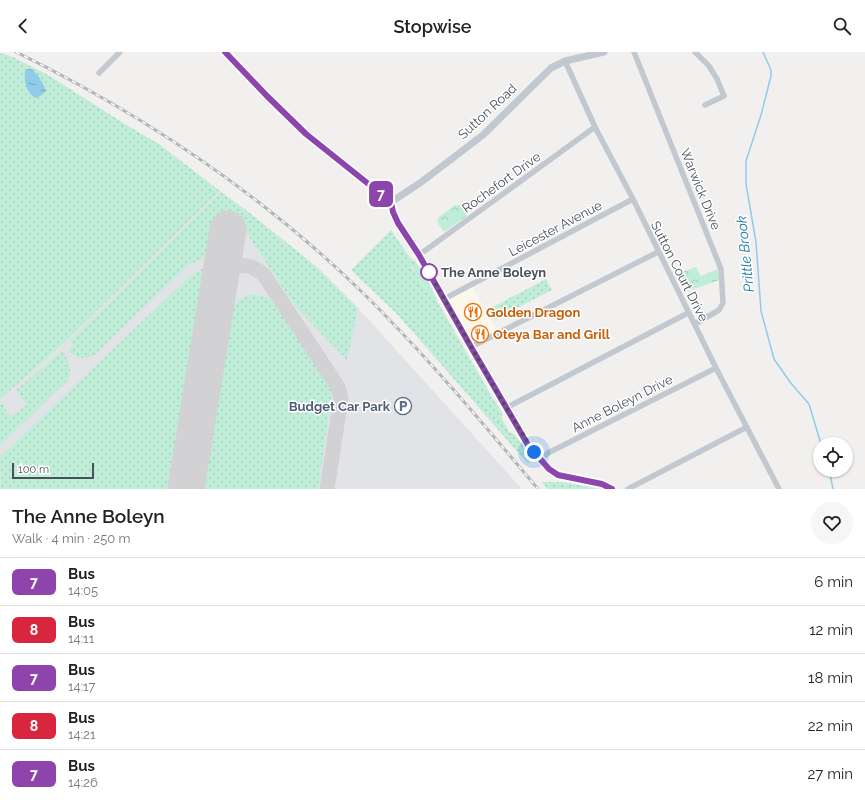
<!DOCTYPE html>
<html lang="en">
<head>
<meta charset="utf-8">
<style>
	:root { --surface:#fff; --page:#f6f6f6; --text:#222; --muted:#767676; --line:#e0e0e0 }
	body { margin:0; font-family:Raleway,sans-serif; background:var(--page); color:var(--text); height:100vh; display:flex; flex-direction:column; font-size:15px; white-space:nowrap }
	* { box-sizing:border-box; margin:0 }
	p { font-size:13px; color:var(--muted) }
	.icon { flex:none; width:22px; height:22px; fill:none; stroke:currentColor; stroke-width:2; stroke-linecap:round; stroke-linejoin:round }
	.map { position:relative; height:437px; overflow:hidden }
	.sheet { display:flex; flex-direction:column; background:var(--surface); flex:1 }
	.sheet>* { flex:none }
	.badge { padding:0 8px; border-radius:6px; font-size:14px; line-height:26px }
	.tools { position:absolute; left:813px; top:385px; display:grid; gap:8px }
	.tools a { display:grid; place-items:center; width:40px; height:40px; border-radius:50%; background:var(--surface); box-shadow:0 1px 3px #0004; font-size:20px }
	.scale { position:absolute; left:12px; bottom:10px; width:82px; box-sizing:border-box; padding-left:4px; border:2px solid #48505c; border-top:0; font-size:11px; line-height:14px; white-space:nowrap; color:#48505c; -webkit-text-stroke:3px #fff; paint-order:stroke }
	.you { position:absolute; width:20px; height:20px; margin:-10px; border:3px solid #fff; border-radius:50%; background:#1a73e8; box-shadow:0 0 0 6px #1a73e833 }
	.map>.badge { position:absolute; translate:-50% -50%; box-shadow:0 0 0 2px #fff }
	.round { display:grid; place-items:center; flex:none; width:42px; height:42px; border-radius:21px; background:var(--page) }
	.summary { display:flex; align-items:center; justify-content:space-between; height:68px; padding:0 12px }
	h1 { font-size:19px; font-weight:600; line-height:30px }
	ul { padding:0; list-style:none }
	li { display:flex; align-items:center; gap:12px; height:48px; padding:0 12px; border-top:1px solid var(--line) }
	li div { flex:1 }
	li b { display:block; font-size:15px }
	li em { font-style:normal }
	li .badge { min-width:44px; font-weight:700; text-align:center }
	header { display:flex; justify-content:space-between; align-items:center; height:52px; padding:0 12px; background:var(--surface); font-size:18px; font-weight:600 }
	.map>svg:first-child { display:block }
	.commercial { fill:#fbf8ea }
	.airport { fill:#e1e3e7 }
	.grass { fill:url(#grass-dots) }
	.forest { fill:url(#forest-crowns) }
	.water { fill:url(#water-ripples) }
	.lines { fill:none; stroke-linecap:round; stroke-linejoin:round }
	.stream { stroke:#90cbe7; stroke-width:1.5 }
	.taxiway { stroke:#d2d2d4; stroke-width:15 }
	.runway { stroke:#d2d2d4; stroke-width:37 }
	.minor { stroke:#c1c8d0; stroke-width:5.5 }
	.tertiary { stroke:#c1c8d0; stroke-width:7 }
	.rail-casing { stroke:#b2b4b9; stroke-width:3 }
	.rail { stroke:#fff; stroke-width:1.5; stroke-dasharray:4.5; stroke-linecap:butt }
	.line-casing { stroke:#fff; stroke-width:9 }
	.line { stroke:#8e44ad; stroke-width:6 }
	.walk { stroke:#48505c; stroke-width:4; stroke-dasharray:0 7.2 }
	.stop-dot { fill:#fff; stroke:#8e44ad; stroke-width:2 }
	.labels { text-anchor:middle; stroke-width:3; stroke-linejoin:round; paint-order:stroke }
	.street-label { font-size:13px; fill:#48505c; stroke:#fff }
	.stop-label { font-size:13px; font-weight:bold; fill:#48505c; stroke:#fff; text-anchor:start }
	.food-label { font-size:13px; font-weight:bold; fill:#c56008; stroke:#fff; text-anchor:start }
	.service-label { font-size:13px; font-weight:bold; fill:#4e5e75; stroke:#fff; text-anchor:end }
	.water-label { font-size:14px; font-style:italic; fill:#1474a3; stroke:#fff }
</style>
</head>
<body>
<header><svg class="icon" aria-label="back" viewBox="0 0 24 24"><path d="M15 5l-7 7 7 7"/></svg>Stopwise<svg class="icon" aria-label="search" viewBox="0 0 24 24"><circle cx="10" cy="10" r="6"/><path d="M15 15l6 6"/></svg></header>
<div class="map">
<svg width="865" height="437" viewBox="0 0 865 437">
	<defs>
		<pattern id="grass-dots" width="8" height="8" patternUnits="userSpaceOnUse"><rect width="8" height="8" fill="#c0edd7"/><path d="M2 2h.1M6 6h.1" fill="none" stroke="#a6cdbb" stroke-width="1.8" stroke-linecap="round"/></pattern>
		<pattern id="forest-crowns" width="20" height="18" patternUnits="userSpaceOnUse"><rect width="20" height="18" fill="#c0edd7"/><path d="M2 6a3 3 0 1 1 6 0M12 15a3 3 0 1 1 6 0" fill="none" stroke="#a6cdbb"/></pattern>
		<pattern id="water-ripples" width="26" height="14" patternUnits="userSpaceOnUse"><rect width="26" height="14" fill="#90cbe7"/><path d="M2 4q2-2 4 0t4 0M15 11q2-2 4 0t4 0" fill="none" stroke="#78a7be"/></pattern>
	</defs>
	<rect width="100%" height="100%" fill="#f2f0ef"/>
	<path class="commercial" d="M471,233l28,48 -28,14 -27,-48z"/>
	<path class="airport" d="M220,139l31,23 67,54 40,40 164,181h-522v-90l60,-52z"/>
	<path class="grass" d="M0,1l13,4 35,18 80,51 31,18 61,47 -160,156 -60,52z
		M221,140l30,22 67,54 40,40 -11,52 -52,-54 -50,-76 -29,-5 -7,14v16l-22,11 -93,89c-10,5 -17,4 -26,-4l6,-6 -4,-4z
		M391,178l17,25 4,13 10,16 15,17 55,96 11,17 -2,3 8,15 5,2 18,24 -4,6 -130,-149 -47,-45z
		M208,215l-35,222h-172l-1,-32 190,-181 12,-7z
		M546,227l6,11 -58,30 -5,-11z
		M250,243c12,0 20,2 29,11l54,81 -15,102h-115l30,-182 6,-7z
		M62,299c7,9 11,19 5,30l-67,65v-42l1,-1 8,12 3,1 15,-11 -11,-15z
		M542,430h21l36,7h-52z"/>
	<path class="forest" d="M455,153h5l7,11 -23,16 -7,-10 2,-5z
		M408,203c16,14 22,27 29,46 -13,-15 -23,-26 -29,-46z
		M696,215l5,9 17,-7 1,11 -31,11 -9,-18z"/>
	<path class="water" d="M28,17h3c7,5 12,14 15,22l-6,5 -5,2c-9,-6 -11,-17 -10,-27z"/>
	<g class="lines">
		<path class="stream" d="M763,0l8,18v6l-10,39 -15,46v23l10,58 5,69 13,48 16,23 19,22 12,40
			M829,418l4,19"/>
		<path class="taxiway" d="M218,236c11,-22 25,-31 46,-13l74,112 3,11 -14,91"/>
		<path class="runway" d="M186,437l42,-260"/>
		<path class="minor" d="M634,0l87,217 2,34 -4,7 -24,14
			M695,0l14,14 8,13 7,17 -19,9
			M565,9l30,66 38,72 83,169 63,121
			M99,21l21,-21
			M419,203l176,-128
			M444,247l189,-100
			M471,295l187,-95
			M506,356l182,-95
			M540,408l8,-7 168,-85
			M628,437l119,-62"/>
		<path class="tertiary" d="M226,0l41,43 39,39 85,68
			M391,150l2,10 5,11 21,32 52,92 58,98 20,24 9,6 44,9 10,5
			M391,150l29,-19 63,-48 68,-67 14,-7 39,-9"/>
		<g class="rail-casing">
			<path id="rail" d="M16,0c126,62 244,141 345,239 63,62 120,130 177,198"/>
		</g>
		<use href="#rail" class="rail"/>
	</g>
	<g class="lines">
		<g class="line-casing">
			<path id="line" d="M225,0l42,44 39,38 85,68 2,10 5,11 21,32 52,92 57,98 21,24 9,6 44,9 10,5"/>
		</g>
		<use href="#line" class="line"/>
		<path class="walk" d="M429,220l70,124 35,56"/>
	</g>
	<defs>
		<g id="restaurant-ring" transform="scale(0.9)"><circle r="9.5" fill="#fff" stroke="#e8710a" stroke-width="1.5"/><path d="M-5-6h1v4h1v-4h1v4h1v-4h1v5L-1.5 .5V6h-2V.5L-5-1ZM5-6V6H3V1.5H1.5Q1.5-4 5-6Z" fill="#e8710a"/></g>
		<g id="parking-ring" transform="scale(0.9)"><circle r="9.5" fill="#fff" stroke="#5c6f8a" stroke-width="1.5"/><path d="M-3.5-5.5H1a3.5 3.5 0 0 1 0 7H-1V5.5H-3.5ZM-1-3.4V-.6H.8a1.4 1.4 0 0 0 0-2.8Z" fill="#5c6f8a"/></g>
	</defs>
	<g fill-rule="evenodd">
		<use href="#restaurant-ring" x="473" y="260"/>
		<use href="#restaurant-ring" x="480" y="282"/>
		<use href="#parking-ring" x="403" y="354"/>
	</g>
	<circle class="stop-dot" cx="429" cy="220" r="8"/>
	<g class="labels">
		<g class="street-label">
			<text transform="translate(487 59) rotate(-43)" y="5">Sutton Road</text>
			<text transform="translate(501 130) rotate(-36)" y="5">Rochefort Drive</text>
			<text transform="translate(701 137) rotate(68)" y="5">Warwick Drive</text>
			<text transform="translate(555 176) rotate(-28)" y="5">Leicester Avenue</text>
			<text transform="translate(680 219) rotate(63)" y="5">Sutton Court Drive</text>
			<text transform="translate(622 351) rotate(-27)" y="5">Anne Boleyn Drive</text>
		</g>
		<g class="stop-label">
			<text x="441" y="225">The Anne Boleyn</text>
		</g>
		<g class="food-label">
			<text x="486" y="265">Golden Dragon</text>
			<text x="493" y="287">Oteya Bar and Grill</text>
		</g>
		<g class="service-label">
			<text x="390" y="359">Budget Car Park</text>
		</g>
		<g class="water-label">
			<text transform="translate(745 202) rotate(-96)" y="5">Prittle Brook</text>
		</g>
	</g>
</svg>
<div class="tools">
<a><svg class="icon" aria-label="locate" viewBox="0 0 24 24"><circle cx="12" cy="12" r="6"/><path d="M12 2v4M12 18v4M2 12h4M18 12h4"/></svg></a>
</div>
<div class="scale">100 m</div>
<div class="you" style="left:534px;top:400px"></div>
<b class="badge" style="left:381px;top:142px;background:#8e44ad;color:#fff">7</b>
</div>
<section class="sheet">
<div class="summary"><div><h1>The Anne Boleyn</h1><p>Walk · 4 min · 250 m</p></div><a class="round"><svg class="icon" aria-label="heart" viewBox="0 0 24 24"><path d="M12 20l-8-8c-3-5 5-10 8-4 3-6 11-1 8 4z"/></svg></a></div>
<ul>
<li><span class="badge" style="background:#8e44ad;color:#fff">7</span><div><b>Bus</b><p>14:05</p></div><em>6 min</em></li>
<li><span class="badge" style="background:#d7263d;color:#fff">8</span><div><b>Bus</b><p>14:11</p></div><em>12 min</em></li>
<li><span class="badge" style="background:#8e44ad;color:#fff">7</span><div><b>Bus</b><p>14:17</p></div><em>18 min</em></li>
<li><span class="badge" style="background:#d7263d;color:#fff">8</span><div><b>Bus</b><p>14:21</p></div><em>22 min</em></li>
<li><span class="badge" style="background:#8e44ad;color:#fff">7</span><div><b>Bus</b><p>14:26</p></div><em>27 min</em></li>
</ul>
</section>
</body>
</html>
